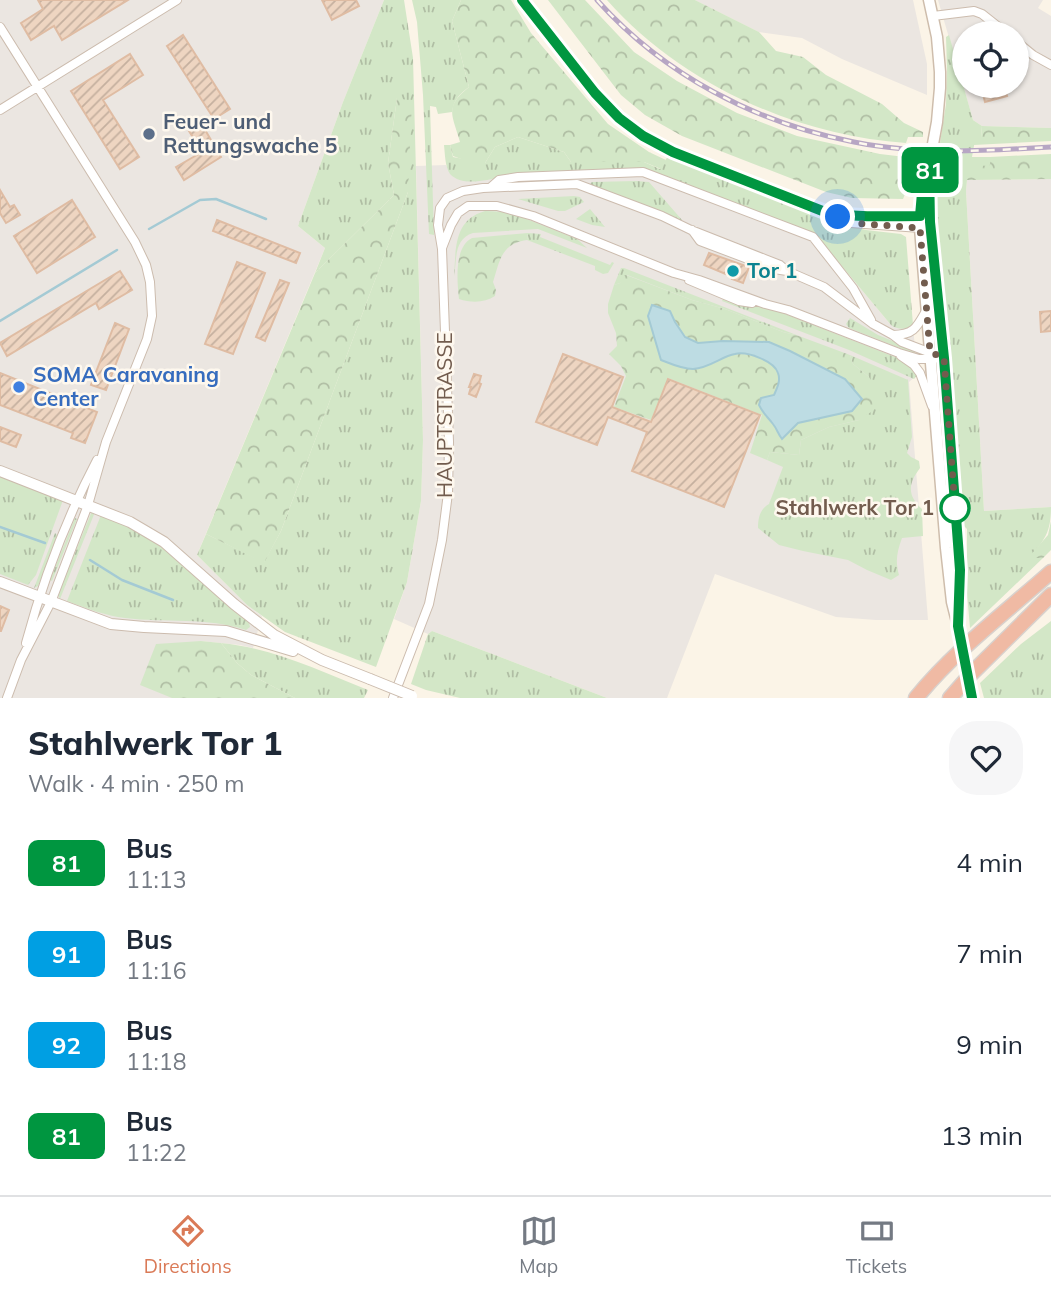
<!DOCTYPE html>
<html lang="en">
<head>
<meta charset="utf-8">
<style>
	:root { --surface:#fff; --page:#f6f6f7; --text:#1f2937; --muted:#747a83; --line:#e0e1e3; --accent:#da7a57 }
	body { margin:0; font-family:Mulish,sans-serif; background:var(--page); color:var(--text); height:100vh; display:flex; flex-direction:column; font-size:26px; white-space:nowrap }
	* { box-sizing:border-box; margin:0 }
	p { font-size:23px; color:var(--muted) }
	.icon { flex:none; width:38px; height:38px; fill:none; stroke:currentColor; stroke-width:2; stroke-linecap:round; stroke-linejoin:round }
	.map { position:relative; height:698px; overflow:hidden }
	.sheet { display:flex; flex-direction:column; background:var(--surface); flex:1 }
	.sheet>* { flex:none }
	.badge { padding:0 14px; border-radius:10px; font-size:24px; line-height:46px }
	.controls { position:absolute; left:952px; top:21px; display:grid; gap:14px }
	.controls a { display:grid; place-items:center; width:77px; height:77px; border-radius:50%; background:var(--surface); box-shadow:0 2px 5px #0004; font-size:35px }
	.you { position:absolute; width:35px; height:35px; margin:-18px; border:5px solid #fff; border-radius:50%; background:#1a73e8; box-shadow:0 0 0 10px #1a73e833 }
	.map>.badge { position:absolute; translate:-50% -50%; box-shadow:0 0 0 4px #fff }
	.round { display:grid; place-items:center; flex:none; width:74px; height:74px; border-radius:28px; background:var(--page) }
	.head { display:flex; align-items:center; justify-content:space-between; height:119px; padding:0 28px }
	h1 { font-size:33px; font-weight:800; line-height:52px }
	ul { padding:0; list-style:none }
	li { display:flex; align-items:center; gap:21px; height:91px; padding:0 28px }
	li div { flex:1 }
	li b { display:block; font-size:26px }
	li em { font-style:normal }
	li .badge { min-width:77px; font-weight:700; text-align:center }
	.tabs { display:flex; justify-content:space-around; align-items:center; height:98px; border-top:2px solid var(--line); background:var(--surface); font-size:19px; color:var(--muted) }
	.tabs a { display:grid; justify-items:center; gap:4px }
	.tabs .active { color:var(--accent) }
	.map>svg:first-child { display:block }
	.industrial { fill:#ebe6e1; fill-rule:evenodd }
	.grass { fill:url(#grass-tufts) }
	.forest { fill:url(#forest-crowns); fill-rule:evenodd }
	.water { fill:#bddce3; stroke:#a4cad4; stroke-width:2 }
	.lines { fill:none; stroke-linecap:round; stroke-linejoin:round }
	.stream { stroke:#a4cad4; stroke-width:2.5 }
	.building { fill:url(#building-hatch); stroke:#dfbca3; stroke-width:2 }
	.minor-casing { stroke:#ccbcae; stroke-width:10 }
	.tertiary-casing { stroke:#ccbcae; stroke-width:12 }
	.secondary-casing { stroke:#cebdac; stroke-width:13 }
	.motorway-casing { stroke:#d8d1cd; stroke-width:17 }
	.minor { stroke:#fff; stroke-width:8 }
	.tertiary { stroke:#fff; stroke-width:10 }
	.secondary { stroke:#fff; stroke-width:10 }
	.motorway { stroke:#f0baa4; stroke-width:14 }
	.rail-casing { stroke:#b7a6c4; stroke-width:5 }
	.rail { stroke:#fef8ee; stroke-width:2.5; stroke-dasharray:8; stroke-linecap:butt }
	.tertiary-bridge-casing { stroke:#ccbcae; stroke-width:12; stroke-linecap:butt }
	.secondary-bridge-casing { stroke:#cebdac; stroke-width:13; stroke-linecap:butt }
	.tertiary-bridge { stroke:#fff; stroke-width:10 }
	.secondary-bridge { stroke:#fff; stroke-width:10 }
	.line-casing { stroke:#fff; stroke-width:16 }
	.line { stroke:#009640; stroke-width:10 }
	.walk { stroke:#725c4e; stroke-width:7; stroke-dasharray:0 12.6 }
	.service-dot { fill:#5c6f8a; stroke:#fef8ee; stroke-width:2.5 }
	.culture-dot { fill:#0f9aa8; stroke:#fef8ee; stroke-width:2.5 }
	.shop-dot { fill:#3f7fe0; stroke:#fef8ee; stroke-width:2.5 }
	.stop-dot { fill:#fff; stroke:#009640; stroke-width:3.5 }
	.labels { text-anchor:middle; stroke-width:5; stroke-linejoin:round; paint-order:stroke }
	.service-label { font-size:21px; font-weight:bold; fill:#4e5e75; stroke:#fef8ee; text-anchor:start }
	.culture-label { font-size:21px; font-weight:bold; fill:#0d838f; stroke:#fef8ee; text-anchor:start }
	.shop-label { font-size:21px; font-weight:bold; fill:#366cbe; stroke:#fef8ee; text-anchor:start }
	.street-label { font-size:21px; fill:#725c4e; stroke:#fef8ee }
	.stop-label { font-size:21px; font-weight:bold; fill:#725c4e; stroke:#fef8ee; text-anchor:end }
</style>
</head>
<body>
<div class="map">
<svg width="1051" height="698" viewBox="0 0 1051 698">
	<defs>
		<pattern id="grass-tufts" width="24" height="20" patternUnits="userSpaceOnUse" patternTransform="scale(1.75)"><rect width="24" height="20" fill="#d3e7c7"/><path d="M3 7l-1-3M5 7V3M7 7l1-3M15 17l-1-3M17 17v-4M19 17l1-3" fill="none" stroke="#b0bea4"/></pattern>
		<pattern id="forest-crowns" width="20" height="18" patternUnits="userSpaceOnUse" patternTransform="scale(1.75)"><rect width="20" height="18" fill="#d3e7c7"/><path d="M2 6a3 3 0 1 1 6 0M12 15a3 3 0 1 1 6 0" fill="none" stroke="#b0bea4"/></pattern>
		<pattern id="building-hatch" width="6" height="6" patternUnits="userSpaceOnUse" patternTransform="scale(1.75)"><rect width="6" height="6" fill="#eed5c1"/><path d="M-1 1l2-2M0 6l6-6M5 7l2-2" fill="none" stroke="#c5b09f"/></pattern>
	</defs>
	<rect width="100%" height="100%" fill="#fbf4e7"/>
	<path class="industrial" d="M0,0h384l-41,102 -45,124 27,22 -128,307 50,50 15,11 -9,32 -13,-3 -39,-4 -29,57h-172z
		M695,0h218l14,64v31l-85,-36 -40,-21 -43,-6z
		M938,0h105l-5,8 13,8v112l-69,-2 -9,-6zM964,33h53v53h-53z
		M446,165l4,8 51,4 145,-8 7,2 162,63 76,91 17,3 5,-3 4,50 -8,7 19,238h-52l-40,-3 -121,-43 -48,124h-60l-175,-67 -4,3 -34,-15 13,-37 14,-81 2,-61 -7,-274z
		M1051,179v328l-67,4 -18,-320 1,-11z"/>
	<path class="grass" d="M384,0h20l9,58 10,382 -2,61 -14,81 -31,85 -91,-35 -38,-27 -50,-50 9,-21 58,28 17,-31 127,-339 -11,-94 -9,65 6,32 -79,78 10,-25 -27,-22 45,-124z
		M412,0h49l-9,21 17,66c-9,7 -15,12 -17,25l-14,2 -2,-7 -6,-1 4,129 -5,-1 -6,-139 -6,-73z
		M949,35l24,85 9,6 -1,12h13l-1,6 -19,1 -2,12h18v9l-23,14 -1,11 18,320 67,-4c0,25 -6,33 -22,51h14l-73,70 -3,-35v-64l-4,-4 -28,-318 1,-38 10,-65 1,-34 -1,-33z
		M518,137l46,15 7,10h73l16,7 8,-13 182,70 16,4 35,4 5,3 7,88c-7,5 -15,5 -22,0l-76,-91 -157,-61 -12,-4 -145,8c-14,3 -39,10 -51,-3 -5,-7 -5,-20 -6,-29h6l3,12 32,6 10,-16z
		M636,181l13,1 33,38 -2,2 -15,-8 -75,-30 2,-2z
		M574,196l6,1 4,5 -19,9h-7l-40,-12z
		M590,209l15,18 -13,-2 -16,-6z
		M485,211l24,1 68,27 10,9 -49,-19 -65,4c-20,6 -16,28 -19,44 2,-27 -1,-57 31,-66z
		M528,233l13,1 -1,3 70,28 2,-3 2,1 -6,10 -5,1 -8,-4v-4l-68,-26z
		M621,268h3l175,68 -16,-4 -58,-23 -33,-9 -65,-25 -7,8 -6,2z
		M724,297l21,7 25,4 125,49 9,4 13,14 -3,4 -65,-29 -127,-49z
		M850,318l28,17 37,15v4l-66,-26 -3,-4z
		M850,355l58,25 4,57 -5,16 4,4 8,4 1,7c-12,16 -13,27 2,41l1,27 -21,2c-5,14 -7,23 -3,37l-8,5 -24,-10 -19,-10 -45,-9 -24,-6 -21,-17c0,-10 2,-19 11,-24l14,-37 -16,-7 3,-8 29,3 2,-15 28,-13 30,-7 10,-43 -16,-13z
		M0,475l63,25 -27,75 -8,10 -28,-11z
		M92,511l3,1 -35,87 -2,-4z
		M101,515l35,14 23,14 90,80 1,4 -4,3c-39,-13 -81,-7 -121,-12 -19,-2 -39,-10 -58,-17z
		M75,518l2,1 -25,62 -2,-1z
		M55,533l3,3 -20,50 -4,2z
		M1051,621v77h-67l-4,-15 41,-39z
		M432,631l175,67h-147l-34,-8 -15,-6 17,-50z
		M221,643c51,5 99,28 147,47l-4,8h-69l-44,-23 -14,-12z"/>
	<path class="forest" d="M461,0h50l20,33 77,91 41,28 17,8 -5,9 -17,-7h-73l-7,-10 -46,-15 -23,10 -10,16h-13l-19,-7 -3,-11 10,-3c-8,-28 -16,-35 9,-55l-17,-66z
		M548,0h37l49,52 43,29 60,32 60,23 83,18 25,3v7l12,1 -14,34 -51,-1 -26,-6 -144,-56 -37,-21 -24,-20z
		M607,0h88l64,32 17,19 27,6 23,18 56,29 22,19 19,9v5h-15l-2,6c-110,-7 -226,-60 -299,-143z
		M397,98l15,3 -4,91 -127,339 -17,32 -58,-29 109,-261 79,-78 -6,-32z
		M982,126l69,2v13l-58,3v-6h-12z
		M1051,154v25l-84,1 4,-15 19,1v-9z
		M528,233l-1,7c-26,4 -27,20 -34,42l3,8 -1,6c-10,7 -24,7 -36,3 -2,-18 -5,-52 13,-61z
		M626,275l66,25 33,9 58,23 16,4 51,19 3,9 16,13 10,16 -8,19 -12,8 -30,7 -28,13 -2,15 -29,-3 -3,8 -17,-7 12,-38 -94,-37 -17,42 -37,-13 12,-31 -5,-10 -12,-12 8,-8 -1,-13 -8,-20v-9l6,-19 6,-2 2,-7zM652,305l18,6c6,13 14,30 30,32 7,1 16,-1 23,-2l139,58 -39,17 -25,7 -15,16 -5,-5 -3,-9 -10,-9c5,-10 13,-24 14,-35 1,-19 -26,-28 -42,-27 -8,0 -17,7 -25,10z
		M1051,521v29l-8,8h-15l20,-23z
		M201,641l20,2 16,20 14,12 44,23h-123l-32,-13 16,-41z"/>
	<path class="water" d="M652,305l18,6 5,11 10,15 13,6 25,-2 46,1 21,9 55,28 17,20 -10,12 -54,12 -16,16c-4,-5 -5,-10 -9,-15 -6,-8 -9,-9 -14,-19l2,-7 13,-3c3,-7 7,-14 4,-22 -4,-12 -31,-22 -43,-19 -13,2 -25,14 -42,15 -11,0 -22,-5 -32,-9l-13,-44z"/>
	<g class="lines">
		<path class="stream" d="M149,229l51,-29 16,-1 50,20
			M0,321l117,-71
			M0,527l45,16
			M90,560l32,20 51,20"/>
	</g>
	<path class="building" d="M38,0h90l-66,40 -8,-14 -23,14 -10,-17 22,-14z
		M322,0h34l3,6 -27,14z
		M183,35l47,74 -16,10 -47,-73z
		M130,54l13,21 -40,25 36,57 -19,12 -49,-78z
		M981,86l23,1 3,9 -22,6z
		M201,123l20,34 -37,23 -8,-13 26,-15 -13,-21z
		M0,190l10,17 4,-2 6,10 -14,8 -6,-10z
		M72,200l23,37 -58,36 -23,-37z
		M217,220l83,33 -4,10 -83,-32z
		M709,253l40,14 -6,16 -11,-4 1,-2 -29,-12z
		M237,262l28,11 -32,81 -28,-10z
		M120,271l12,19 -33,19 -3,-6 -89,53 -7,-13z
		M280,280l9,3 -24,58 -9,-4z
		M1051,311v20l-10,1 -1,-20z
		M115,323l14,6 -23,61 -15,-5z
		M563,354l60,23 -11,30 39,15 17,-43 92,36 -36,92 -92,-36 15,-39 -39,-15 -11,28 -61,-23z
		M0,373l97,39 -12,31 -14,-5 2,-5 -73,-28z
		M474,374l7,2 -2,7 2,1 -5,13 -7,-3 2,-7h-2z
		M0,427l21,8 -5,12 -16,-6z
		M0,606l9,4 -8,21h-1z"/>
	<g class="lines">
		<g class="minor-casing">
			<path id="minor" d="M522,0l73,94 24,24 24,18 30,16 178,71 69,5 4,-2
				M933,16l41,-5 8,3 24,19
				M0,27l135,215 11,23 4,17 2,34 -5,23 -41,103 -18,63 -37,97 -30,58 -14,38
				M1017,42l16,13 18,10
				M0,110l177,-110
				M491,187l8,-7 19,-3 125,-5 170,65 40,51 18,32
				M825,212c15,3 30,5 46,5 17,0 36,-4 52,0
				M692,230l8,11 74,28 13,2
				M442,248l9,-23 7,-12 10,-7h29l36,10 141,57 25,7 66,24 23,6 111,43 20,6h15
				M689,280l50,21 13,2
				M893,335c21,0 24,-8 33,-24
				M901,356l13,9 6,8 12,33
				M26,643c17,-63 40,-124 71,-183
				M393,698l36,-94 13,-64 6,-47 1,-51 -7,-193 -4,-24 2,-17 7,-10 16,-7 20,-3 94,-4 85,32 29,14 89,35 7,6 37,16 49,37 20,11 9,7 42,16"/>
		</g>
		<g class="tertiary-casing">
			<path id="tertiary" d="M0,471l130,51 34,20 70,62 40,31 48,25 48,19
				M0,582l111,42 33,3 82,4 67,20"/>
		</g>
		<g class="secondary-casing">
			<path id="secondary" d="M929,0l8,37 3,35v16l-3,34 -8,44 -8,27 -1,35 26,320 6,54 6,24
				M930,176v46l14,136 16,212 -1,44"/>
		</g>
		<g class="motorway-casing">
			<path id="motorway" d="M916,698c39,-48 89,-85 135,-126
				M950,698l22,-25 79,-78"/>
		</g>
		<use href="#minor" class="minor"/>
		<use href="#tertiary" class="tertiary"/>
		<use href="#secondary" class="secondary"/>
		<use href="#motorway" class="motorway"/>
		<g class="rail-casing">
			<path id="rail" d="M597,0c67,75 159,123 257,142 64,13 132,9 197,5"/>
		</g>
		<use href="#rail" class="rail"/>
		<g class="tertiary-bridge-casing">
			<path id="tertiary-bridge" d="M370,679l42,17"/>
		</g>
		<g class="secondary-bridge-casing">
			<path id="secondary-bridge" d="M958,626l14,72"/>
		</g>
		<use href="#tertiary-bridge" class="tertiary-bridge"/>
		<use href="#secondary-bridge" class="secondary-bridge"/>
	</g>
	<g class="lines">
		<g class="line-casing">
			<path id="line" d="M522,0l73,93 24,25 24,18 30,16 152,60c33,6 62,4 95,4l2,-23 7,-27 1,56 14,136 16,212 -2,56 14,72"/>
		</g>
		<use href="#line" class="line"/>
		<path class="walk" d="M838,217l13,6 69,5 10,124 14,6 11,150"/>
	</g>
	<circle class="service-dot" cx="149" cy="134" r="7"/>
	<circle class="culture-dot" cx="733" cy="271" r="7"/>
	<circle class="shop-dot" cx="19" cy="387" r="7"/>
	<circle class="stop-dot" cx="955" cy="508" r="14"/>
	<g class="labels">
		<g class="service-label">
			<text x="163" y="129">Feuer- und<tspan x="163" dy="24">Rettungswache 5</tspan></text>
		</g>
		<g class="culture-label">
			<text x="747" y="278">Tor 1</text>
		</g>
		<g class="shop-label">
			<text x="33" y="382">SOMA Caravaning<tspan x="33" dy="24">Center</tspan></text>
		</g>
		<g class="street-label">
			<text transform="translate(445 415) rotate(-90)" y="7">HAUPTSTRASSE</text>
		</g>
		<g class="stop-label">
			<text x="934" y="515">Stahlwerk Tor 1</text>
		</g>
	</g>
</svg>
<div class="controls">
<a><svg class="icon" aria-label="locate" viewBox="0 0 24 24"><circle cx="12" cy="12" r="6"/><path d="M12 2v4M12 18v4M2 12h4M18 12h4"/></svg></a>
</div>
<div class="you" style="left:838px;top:217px"></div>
<b class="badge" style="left:930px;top:170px;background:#009640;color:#fff">81</b>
</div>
<section class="sheet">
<div class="head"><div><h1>Stahlwerk Tor 1</h1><p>Walk · 4 min · 250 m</p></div><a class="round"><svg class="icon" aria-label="heart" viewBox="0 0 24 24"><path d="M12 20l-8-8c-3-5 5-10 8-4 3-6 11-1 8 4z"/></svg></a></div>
<ul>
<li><span class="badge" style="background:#009640;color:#fff">81</span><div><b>Bus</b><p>11:13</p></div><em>4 min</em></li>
<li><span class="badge" style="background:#009fe3;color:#fff">91</span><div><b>Bus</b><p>11:16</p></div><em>7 min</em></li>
<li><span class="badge" style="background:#009fe3;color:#fff">92</span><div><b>Bus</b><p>11:18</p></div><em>9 min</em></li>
<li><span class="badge" style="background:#009640;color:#fff">81</span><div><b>Bus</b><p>11:22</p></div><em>13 min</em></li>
</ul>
</section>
<nav class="tabs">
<a class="active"><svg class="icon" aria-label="directions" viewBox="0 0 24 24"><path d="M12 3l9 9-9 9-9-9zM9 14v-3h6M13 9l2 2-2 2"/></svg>Directions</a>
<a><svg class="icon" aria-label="map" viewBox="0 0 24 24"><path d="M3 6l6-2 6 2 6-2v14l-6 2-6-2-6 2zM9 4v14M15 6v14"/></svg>Map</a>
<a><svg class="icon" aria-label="tickets" viewBox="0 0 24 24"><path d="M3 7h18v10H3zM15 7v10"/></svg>Tickets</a>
</nav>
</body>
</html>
